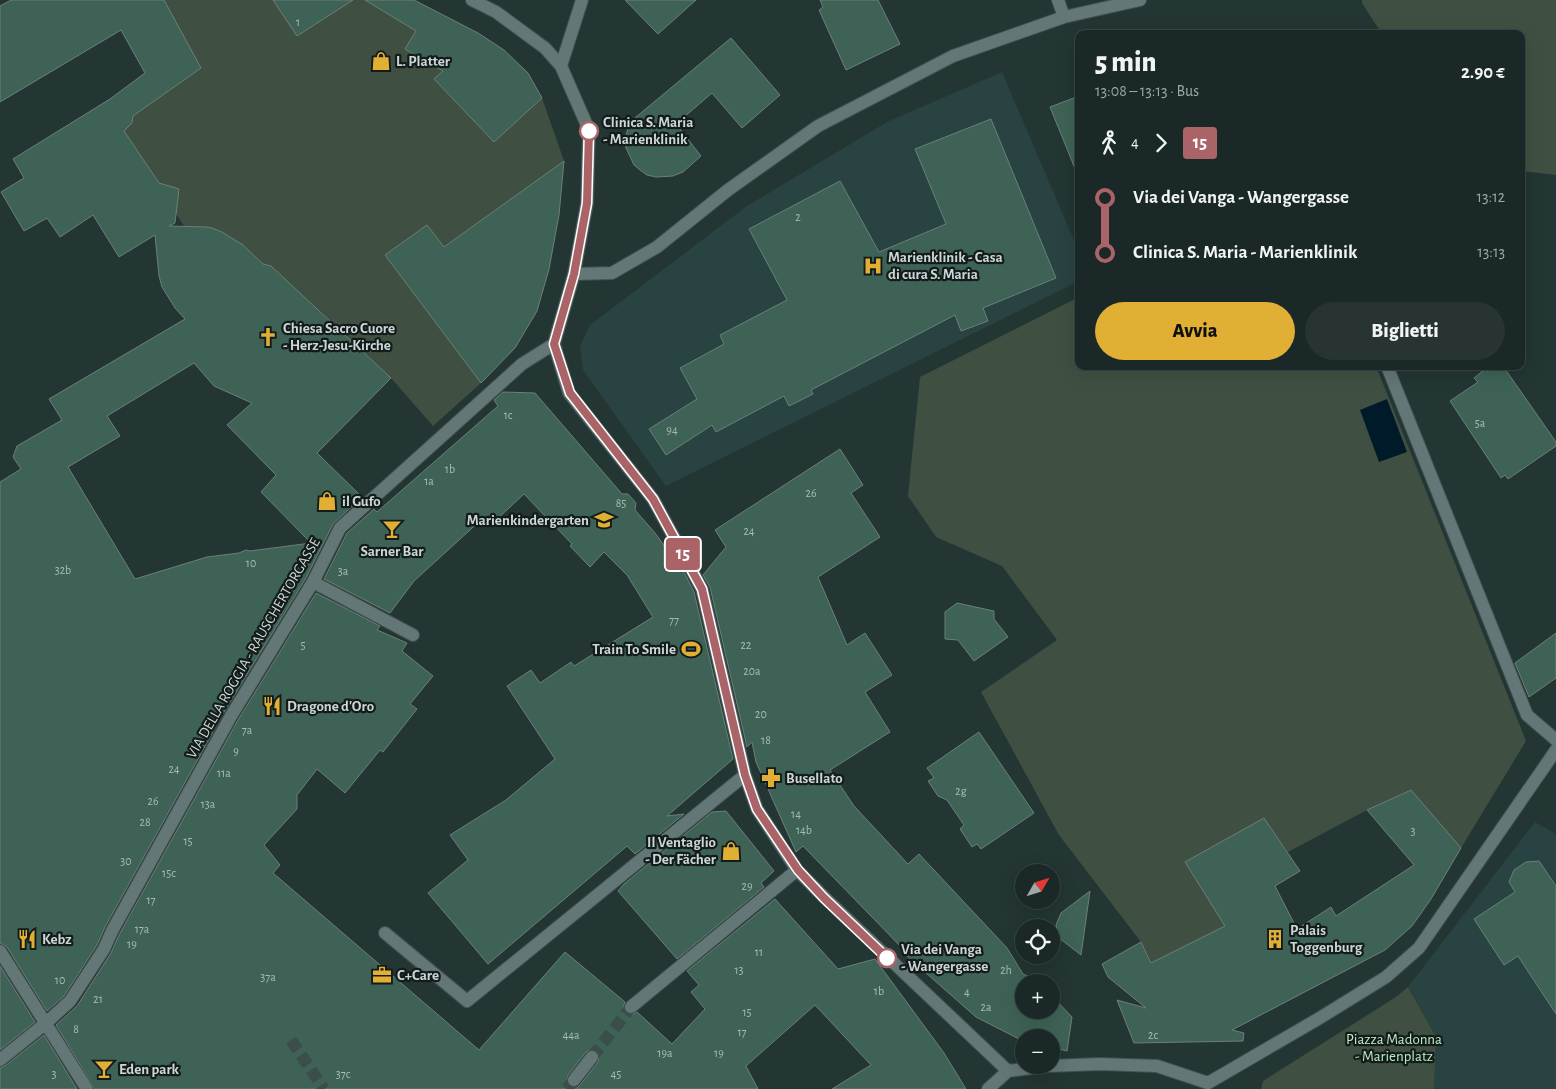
<!DOCTYPE html>
<html lang="it">
<head>
<meta charset="utf-8">
<style>
	:root { --surface:#1a2827; --page:#273433; --text:#f1f3f6; --muted:#9fa6a7; --line:#384444; --accent:#e1af34 }
	body { margin:0; font-family:"Alegreya Sans",sans-serif; background:var(--page); color:var(--text); height:100vh; display:flex; flex-direction:column; font-size:19px; white-space:nowrap }
	* { box-sizing:border-box; margin:0 }
	p { font-size:16px; color:var(--muted) }
	.icon { flex:none; width:28px; height:28px; fill:none; stroke:currentColor; stroke-width:2; stroke-linecap:round; stroke-linejoin:round }
	.map { position:relative; flex:1; overflow:hidden }
	.details { position:absolute; left:1075px; top:30px; width:450px; height:340px; display:flex; flex-direction:column; background:var(--surface); border-radius:10px; box-shadow:0 5px 20px #0002,0 0 0 1px var(--line) }
	.details>* { flex:none }
	.badge { padding:0 10px; border-radius:4px; font-size:18px; line-height:32px }
	.needle { width:32px; rotate:51deg }
	.tools { position:absolute; left:1015px; top:864px; display:grid; gap:10px }
	.tools a { display:grid; place-items:center; width:45px; height:45px; border-radius:50%; background:var(--surface); box-shadow:0 5px 20px #0002,0 0 0 1px var(--line); font-size:25px }
	.map>.badge { position:absolute; translate:-50% -50%; box-shadow:0 0 0 2px #fff }
	.legs { display:flex; align-items:center; gap:8px; height:55px; padding:0 20px; font-size:16px }
	.legs p { margin-inline-start:auto }
	.overview { display:flex; align-items:center; justify-content:space-between; height:85px; padding:0 20px }
	h1 { font-size:28px; font-weight:800; line-height:38px }
	.cta { display:flex; gap:10px; margin-top:auto; padding:10px 20px }
	.cta a { flex:1; height:58px; border-radius:30px; background:var(--accent); color:#111; font-size:20px; font-weight:800; line-height:58px; text-align:center }
	.cta a+a { background:var(--page); color:var(--text) }
	ul { padding:0 20px; list-style:none }
	li { display:flex; align-items:center; gap:18px; height:55px; font-size:19px }
	li i { display:grid; place-items:center; width:8px; height:100%; margin:0 6px; background:currentColor }
	li i::after { content:''; width:12px; height:12px; margin:-6px; border:4px solid; border-radius:50%; background:var(--surface) }
	li p { margin-inline-start:auto }
	li:first-child i { background:linear-gradient(#0000 50%,currentColor 0) }
	li:last-child i { background:linear-gradient(currentColor 50%,#0000 0) }
	.map>svg:first-child { display:block }
	.built { fill:#284341 }
	.green { fill:#3f5042 }
	.water { fill:#001a29 }
	.building { fill:#3e6356; stroke:#6d7f78; fill-rule:evenodd }
	.lines { fill:none; stroke-linecap:round; stroke-linejoin:round }
	.minor-tunnel { stroke:#3c4e4c; stroke-width:12; stroke-dasharray:12 6; stroke-linecap:butt }
	.minor-casing { stroke:#415150; stroke-width:14 }
	.minor { stroke:#637776; stroke-width:12 }
	.line-1-casing { stroke:#fff; stroke-width:11 }
	.line-1 { stroke:#aa6468; stroke-width:8 }
	.stop-1-dot { fill:#fff; stroke:#aa6468; stroke-width:2.5 }
	.labels { text-anchor:middle; stroke-width:4.5; stroke-linejoin:round; paint-order:stroke }
	.number-label { font-size:12px; fill:#a8bab6 }
	.poi-label { font-size:15px; font-weight:bold; fill:#cbd7d6; stroke:#131b1b; text-anchor:start }
	.stop-label { font-size:15px; font-weight:bold; fill:#cbd7d6; stroke:#131b1b; text-anchor:start }
	.street-label { font-size:15px; fill:#cbd7d6; stroke:#131b1b }
	.park-label { font-size:15px; fill:#bbedc2; stroke:#131b1b }
</style>
</head>
<body>
<div class="map">
<svg width="1556" height="1089" viewBox="0 0 1556 1089">
	<rect width="100%" height="100%" fill="#233634"/>
	<path class="built" d="M1002,72l77,180v29l-413,205 -83,-116 -3,-24 10,-21 157,-119 140,-84z
		M1535,822l21,12v255h-122l2,-52 -28,-50z"/>
	<path class="green" d="M164,0h201l51,31 -10,18 37,22 -8,9 59,62 48,-44 22,63 -120,86 -17,-22 -42,30 96,128 -48,43 -42,-48 -120,-112 -8,-2 -21,-20 -3,3c-16,-16 -29,-24 -53,-18l-16,-24 -6,-14 -41,-61 10,-14 61,-43z
		M1362,0h194v175l-35,-4v-137h-139l-20,-31z
		M1079,297v69h297l150,375 -65,107 -51,-58 -43,20 -79,42 -24,-34 -55,81 16,27 -73,37 -11,-21 -82,-107 -78,-143 76,-52 -55,-74 -66,-29 -28,-41 12,-119z
		M1408,987l28,50 -2,52h-173l2,-8 133,-84z"/>
	<path class="water" d="M1387,399l20,53 -28,10 -19,-52z"/>
	<path class="building" d="M11,0h153l37,68 -68,48 -1,7 -8,8 35,52 20,6 -4,34 -6,3 37,1 6,1 10,4 21,13 20,19 8,2 120,112 -74,75 45,44 -29,27 -27,54 -82,134 -119,215 -8,18 -33,51 -17,15 -40,-64 -7,-4v-461l21,-13 -8,-12 4,-11 45,-26 -13,-21 136,-80 -10,-11 -13,-21 -3,-11 -4,-41 -36,22 -26,-42 -33,22 -13,-19 -23,13 -23,-39 23,-14 -11,-19 97,-60 35,-26 -24,-43 -121,72v-96zM194,363l20,23 38,17 -25,22 49,50 -15,17 50,51 -61,8 -4,-1 -7,3 -32,4 -72,22 -67,-112 52,-31 -13,-20z
		M273,0h80l-56,36z
		M365,0h49l64,33 26,17 24,23 14,25 -48,44 -60,-63 9,-8 -38,-22 11,-18z
		M625,0h71l-38,34z
		M820,0h58l22,44 -54,26 -27,-60 4,-3z
		M731,38l49,57 -38,33 -30,-35 -36,31 25,32 -18,16 -10,4 -17,1 -9,-2 -7,-5 -6,-5 -8,-17 -1,-10 5,-16z
		M1079,96v80h-1l-28,-69z
		M991,119l65,159 -73,30 5,13 -27,10 -6,-16 -144,75 2,4 -24,12 -5,-10 -68,36 -4,-7 -46,30 -17,-26 48,-30 -17,-31 44,-24 -4,-9 67,-35 -38,-71 91,-48 39,71 67,-28 -31,-75z
		M564,161l-5,54 -10,54 -12,42 -22,37 -34,35 -96,-128 42,-30 17,22z
		M1489,366h14l53,76v4l-48,33 -3,-4 -4,3 -51,-77 28,-19 -4,-4z
		M503,392l32,1 87,101h6l8,9 -1,7 20,23 30,41 9,18 39,167 -66,57 17,-2 -49,40 -8,-8 -139,118 -60,-71 40,-33 -18,-25 56,-35 49,-41 -48,-73 24,-16 9,13 31,-21 3,4 79,-49 -26,-42 -23,-23 -14,15 -20,-21 2,-2 -48,-50 -29,27 -13,-2 -68,62 -24,32 -66,-34 23,-46 27,-24 3,3 121,-106 -4,-6z
		M840,449l23,36 -12,8 29,44 -62,40 29,68 18,-12 27,42 -27,17 25,40 -60,38 24,36 54,58 11,-10 88,94 16,26 17,8h-16v28h27v-15l21,22 -5,34 -16,-4v-9h-27v2h-3l-45,-23 -75,-66 3,-1 -101,-104 -7,6 -40,-90 -4,-20 -5,5 -37,-160 -7,-12 23,-28 -11,-17z
		M316,593l64,33 -3,4 30,13 -5,8 31,25 -23,28 7,5 -34,43 -3,-2 -35,43 -28,-24 -20,26v14l-33,36 16,20 -7,8 206,177 86,-98 60,50 -2,6 2,4 7,3 5,-3 35,32 33,-35 -14,-17 8,-7 -12,-14 88,-72 63,70 37,-10 69,94 22,36h-134l39,-24 -56,-60 -69,61 12,23h-663l-39,-64 21,-19 34,-53 8,-18 119,-215zM593,1049l6,5 -1,8 -18,23 -3,3 -8,-1 -3,-4 2,-8 18,-23z
		M957,603l37,8v8l14,18 -34,24 -16,-21 -13,-1v-27z
		M1556,633v45l-27,19 -14,-34z
		M979,732l55,81 -53,36 -4,-5 -5,3 -12,-18 4,-4 -17,-25 -9,-4 -10,-15 6,-3 -7,-10z
		M1411,790l50,58 -30,51 -19,27 -27,24 -153,80 12,3 -1,8 -109,2 -17,-43 29,8 -38,-31 -6,-13 39,-22 10,21 74,-37 -40,-64 79,-44 36,53 -25,15 22,43 34,-22 5,9 78,-51 -47,-55z
		M726,811l48,60 -13,12 3,4 -87,72 -59,-68 6,-7 88,-72z
		M1539,861l17,25v128l-38,-58 -14,9 -30,-46 41,-27 -6,-10 5,-12 12,-8z
		M1090,891l-9,64 -22,-17 -3,-13 5,-12z
		M0,966l35,56 -35,28z
		M44,1035l33,54h-77v-21l5,-2z"/>
	<g class="lines">
		<path class="minor-tunnel" d="M291,1040l33,49
			M592,1057l39,-50
			M567,1089l7,-9"/>
		<g class="minor-casing">
			<path id="minor" d="M472,0l24,12 49,36 16,18 28,64 -2,73 -13,71 -20,70 15,49 84,106 49,90 43,186 12,34 40,61 27,27 184,174 40,-5 52,-2 57,2 51,17
				M1058,0l6,17
				M561,66l21,-66
				M574,274l38,-1 45,-26 71,-57 90,-64 135,-70 111,-39 76,-17
				M1387,366l140,349 29,25
				M313,582l100,53
				M385,933l82,68 278,-226
				M0,951l87,138
				M631,1007l166,-137
				M0,1060l46,-37 24,-22 34,-52 8,-18 119,-215 82,-134 27,-54 182,-164 32,-20
				M574,1080l18,-23
				M1208,1083l110,-64 68,-42 33,-29 137,-198
				M988,1089l20,-18"/>
		</g>
		<use href="#minor" class="minor"/>
	</g>
	<g class="lines">
		<g class="line-1-casing">
			<path id="line-1" d="M589,131l-2,72 -13,71 -20,70 16,49 83,106 49,90 43,186 12,34 41,61 26,28 63,60"/>
		</g>
		<use href="#line-1" class="line-1"/>
	</g>
	<defs>
		<g id="shop-bare" transform="scale(1.5)"><path d="M-5-2.5h2.3a2.7 3.5 0 0 1 5.4 0H5L5.5 6h-11ZM-1.5-2.5h3a1.5 2.3 0 0 0-3 0Z" fill="#e1af34" stroke="#131b1b" stroke-width="2.5" paint-order="stroke"/></g>
		<g id="hospital-bare" transform="scale(1.5)"><path d="M-5-5h3v3.5h4V-5h3V5h-3V1.5h-4V5h-3Z" fill="#e1af34" stroke="#131b1b" stroke-width="2.5" paint-order="stroke"/></g>
		<g id="church-bare" transform="scale(1.5)"><path d="M-1.2-6h2.4v3.5h3.3v2.4h-3.3V6h-2.4V-.1h-3.3v-2.4h3.3Z" fill="#e1af34" stroke="#131b1b" stroke-width="2.5" paint-order="stroke"/></g>
		<g id="school-bare" transform="scale(1.5)"><path d="M0-5L7-2L0 1L-7-2ZM-4 1L0 2.5L4 1V4Q0 6-4 4Z" fill="#e1af34" stroke="#131b1b" stroke-width="2.5" paint-order="stroke"/></g>
		<g id="bar-bare" transform="scale(1.5)"><path d="M-6-5H6L.8 .8V4.5H3.5V6h-7V4.5H-.8V.8Z" fill="#e1af34" stroke="#131b1b" stroke-width="2.5" paint-order="stroke"/></g>
		<g id="stadium-bare" transform="scale(1.5)"><path d="M0-5a6.5 5 0 1 0 0 10a6.5 5 0 1 0 0-10ZM-3.5-1.8h7v3.6h-7Z" fill="#e1af34" stroke="#131b1b" stroke-width="2.5" paint-order="stroke"/></g>
		<g id="restaurant-bare" transform="scale(1.5)"><path d="M-5-6h1v4h1v-4h1v4h1v-4h1v5L-1.5 .5V6h-2V.5L-5-1ZM5-6V6H3V1.5H1.5Q1.5-4 5-6Z" fill="#e1af34" stroke="#131b1b" stroke-width="2.5" paint-order="stroke"/></g>
		<g id="pharmacy-bare" transform="scale(1.5)"><path d="M-2-6h4v4h4v4h-4v4h-4v-4h-4v-4h4Z" fill="#e1af34" stroke="#131b1b" stroke-width="2.5" paint-order="stroke"/></g>
		<g id="building-bare" transform="scale(1.5)"><path d="M-4-6H4V6H1V3H-1V6H-4ZM-2.5-4.3h1.7v1.8h-1.7ZM.8-4.3h1.7v1.8H.8ZM-2.5-1h1.7V.8h-1.7ZM.8-1h1.7V.8H.8Z" fill="#e1af34" stroke="#131b1b" stroke-width="2.5" paint-order="stroke"/></g>
		<g id="office-bare" transform="scale(1.5)"><path d="M-6-3h4V-5.5h4V-3h4V5H-6ZM-1-4.5V-3h2v-1.5ZM-6 0V1H6V0Z" fill="#e1af34" stroke="#131b1b" stroke-width="2.5" paint-order="stroke"/></g>
	</defs>
	<g fill-rule="evenodd">
		<use href="#shop-bare" x="381" y="61"/>
		<use href="#hospital-bare" x="873" y="266"/>
		<use href="#church-bare" x="268" y="337"/>
		<use href="#shop-bare" x="327" y="501"/>
		<use href="#school-bare" x="604" y="520"/>
		<use href="#bar-bare" x="392" y="529"/>
		<use href="#stadium-bare" x="691" y="649"/>
		<use href="#restaurant-bare" x="272" y="706"/>
		<use href="#pharmacy-bare" x="771" y="778"/>
		<use href="#shop-bare" x="731" y="851"/>
		<use href="#restaurant-bare" x="27" y="939"/>
		<use href="#building-bare" x="1275" y="939"/>
		<use href="#office-bare" x="382" y="975"/>
		<use href="#bar-bare" x="104" y="1069"/>
	</g>
	<g class="stop-1-dot">
		<circle cx="589" cy="131" r="9"/>
		<circle cx="887" cy="958" r="9"/>
	</g>
	<g class="labels">
		<g class="number-label">
			<text x="298" y="26">1</text>
			<text x="798" y="221">2</text>
			<text x="508" y="419">1c</text>
			<text x="1480" y="427">5a</text>
			<text x="672" y="434">94</text>
			<text x="450" y="473">1b</text>
			<text x="429" y="485">1a</text>
			<text x="811" y="497">26</text>
			<text x="621" y="507">85</text>
			<text x="749" y="535">24</text>
			<text x="251" y="567">10</text>
			<text x="63" y="574">32b</text>
			<text x="343" y="575">3a</text>
			<text x="674" y="624">77</text>
			<text x="303" y="649">5</text>
			<text x="746" y="649">22</text>
			<text x="752" y="675">20a</text>
			<text x="761" y="718">20</text>
			<text x="247" y="734">7a</text>
			<text x="766" y="744">18</text>
			<text x="236" y="755">9</text>
			<text x="174" y="773">24</text>
			<text x="224" y="777">11a</text>
			<text x="961" y="795">2g</text>
			<text x="153" y="805">26</text>
			<text x="208" y="808">13a</text>
			<text x="796" y="818">14</text>
			<text x="145" y="826">28</text>
			<text x="804" y="834">14b</text>
			<text x="1413" y="835">3</text>
			<text x="188" y="845">15</text>
			<text x="126" y="865">30</text>
			<text x="169" y="877">15c</text>
			<text x="747" y="890">29</text>
			<text x="151" y="904">17</text>
			<text x="142" y="933">17a</text>
			<text x="132" y="948">19</text>
			<text x="759" y="956">11</text>
			<text x="739" y="974">13</text>
			<text x="1006" y="974">2h</text>
			<text x="268" y="981">37a</text>
			<text x="60" y="984">10</text>
			<text x="879" y="995">1b</text>
			<text x="967" y="996">4</text>
			<text x="98" y="1003">21</text>
			<text x="986" y="1011">2a</text>
			<text x="747" y="1016">15</text>
			<text x="76" y="1033">8</text>
			<text x="742" y="1036">17</text>
			<text x="571" y="1039">44a</text>
			<text x="1153" y="1039">2c</text>
			<text x="665" y="1057">19a</text>
			<text x="719" y="1057">19</text>
			<text x="54" y="1078">3</text>
			<text x="343" y="1078">37c</text>
			<text x="616" y="1078">45</text>
		</g>
		<g class="poi-label">
			<text x="396" y="66">L. Platter</text>
			<text x="888" y="262">Marienklinik - Casa<tspan x="888" dy="17">di cura S. Maria</tspan></text>
			<text x="283" y="333">Chiesa Sacro Cuore<tspan x="283" dy="17">- Herz-Jesu-Kirche</tspan></text>
			<text x="342" y="506">il Gufo</text>
			<text x="589" y="525" text-anchor="end">Marienkindergarten</text>
			<text x="392" y="556" text-anchor="middle">Sarner Bar</text>
			<text x="676" y="654" text-anchor="end">Train To Smile</text>
			<text x="287" y="711">Dragone d'Oro</text>
			<text x="786" y="783">Busellato</text>
			<text x="716" y="847" text-anchor="end">Il Ventaglio<tspan x="716" dy="17">- Der Fächer</tspan></text>
			<text x="1290" y="935">Palais<tspan x="1290" dy="17">Toggenburg</tspan></text>
			<text x="42" y="944">Kebz</text>
			<text x="397" y="980">C+Care</text>
			<text x="119" y="1074">Eden park</text>
		</g>
		<g class="stop-label">
			<text x="603" y="127">Clinica S. Maria<tspan x="603" dy="17">- Marienklinik</tspan></text>
			<text x="901" y="954">Via dei Vanga<tspan x="901" dy="17">- Wangergasse</tspan></text>
		</g>
		<g class="street-label">
			<text transform="translate(253 648) rotate(-60)" y="5">VIA DELLA ROGGIA - RAUSCHERTORGASSE</text>
		</g>
		<g class="park-label">
			<text x="1394" y="1044">Piazza Madonna<tspan x="1394" dy="17">- Marienplatz</tspan></text>
		</g>
	</g>
</svg>
<div class="tools">
<a><svg class="needle" viewBox="-14 -14 28 28"><path d="M0-13l5 13h-10z" fill="#e53935"/><path d="M0 13l5-13h-10z" fill="#9fa6a7"/></svg></a>
<a><svg class="icon" aria-label="locate" viewBox="0 0 24 24"><circle cx="12" cy="12" r="6"/><path d="M12 2v4M12 18v4M2 12h4M18 12h4"/></svg></a>
<a>+</a>
<a>−</a>
</div>
<b class="badge" style="left:683px;top:554px;background:#aa6468;color:#fff">15</b>
<section class="details">
<div class="overview"><div><h1>5 min</h1><p>13:08 – 13:13 · Bus</p></div><b>2.90 €</b></div>
<div class="legs"><svg class="icon" aria-label="walk" viewBox="0 0 24 24"><circle cx="13" cy="4" r="2"/><path d="M13 8l-2 6 4 7M11 14l-3 7M7 12l3-4h3l4 4"/></svg>4<svg class="icon" aria-label="forward" viewBox="0 0 24 24"><path d="M9 5l7 7-7 7"/></svg><b class="badge" style="background:#aa6468;color:#fff">15</b></div>
<ul>
<li><i style="color:#aa6468"></i><b>Via dei Vanga - Wangergasse</b><p>13:12</p></li>
<li><i style="color:#aa6468"></i><b>Clinica S. Maria - Marienklinik</b><p>13:13</p></li>
</ul>
<div class="cta"><a>Avvia</a><a>Biglietti</a></div>
</section>
</div>
</body>
</html>
